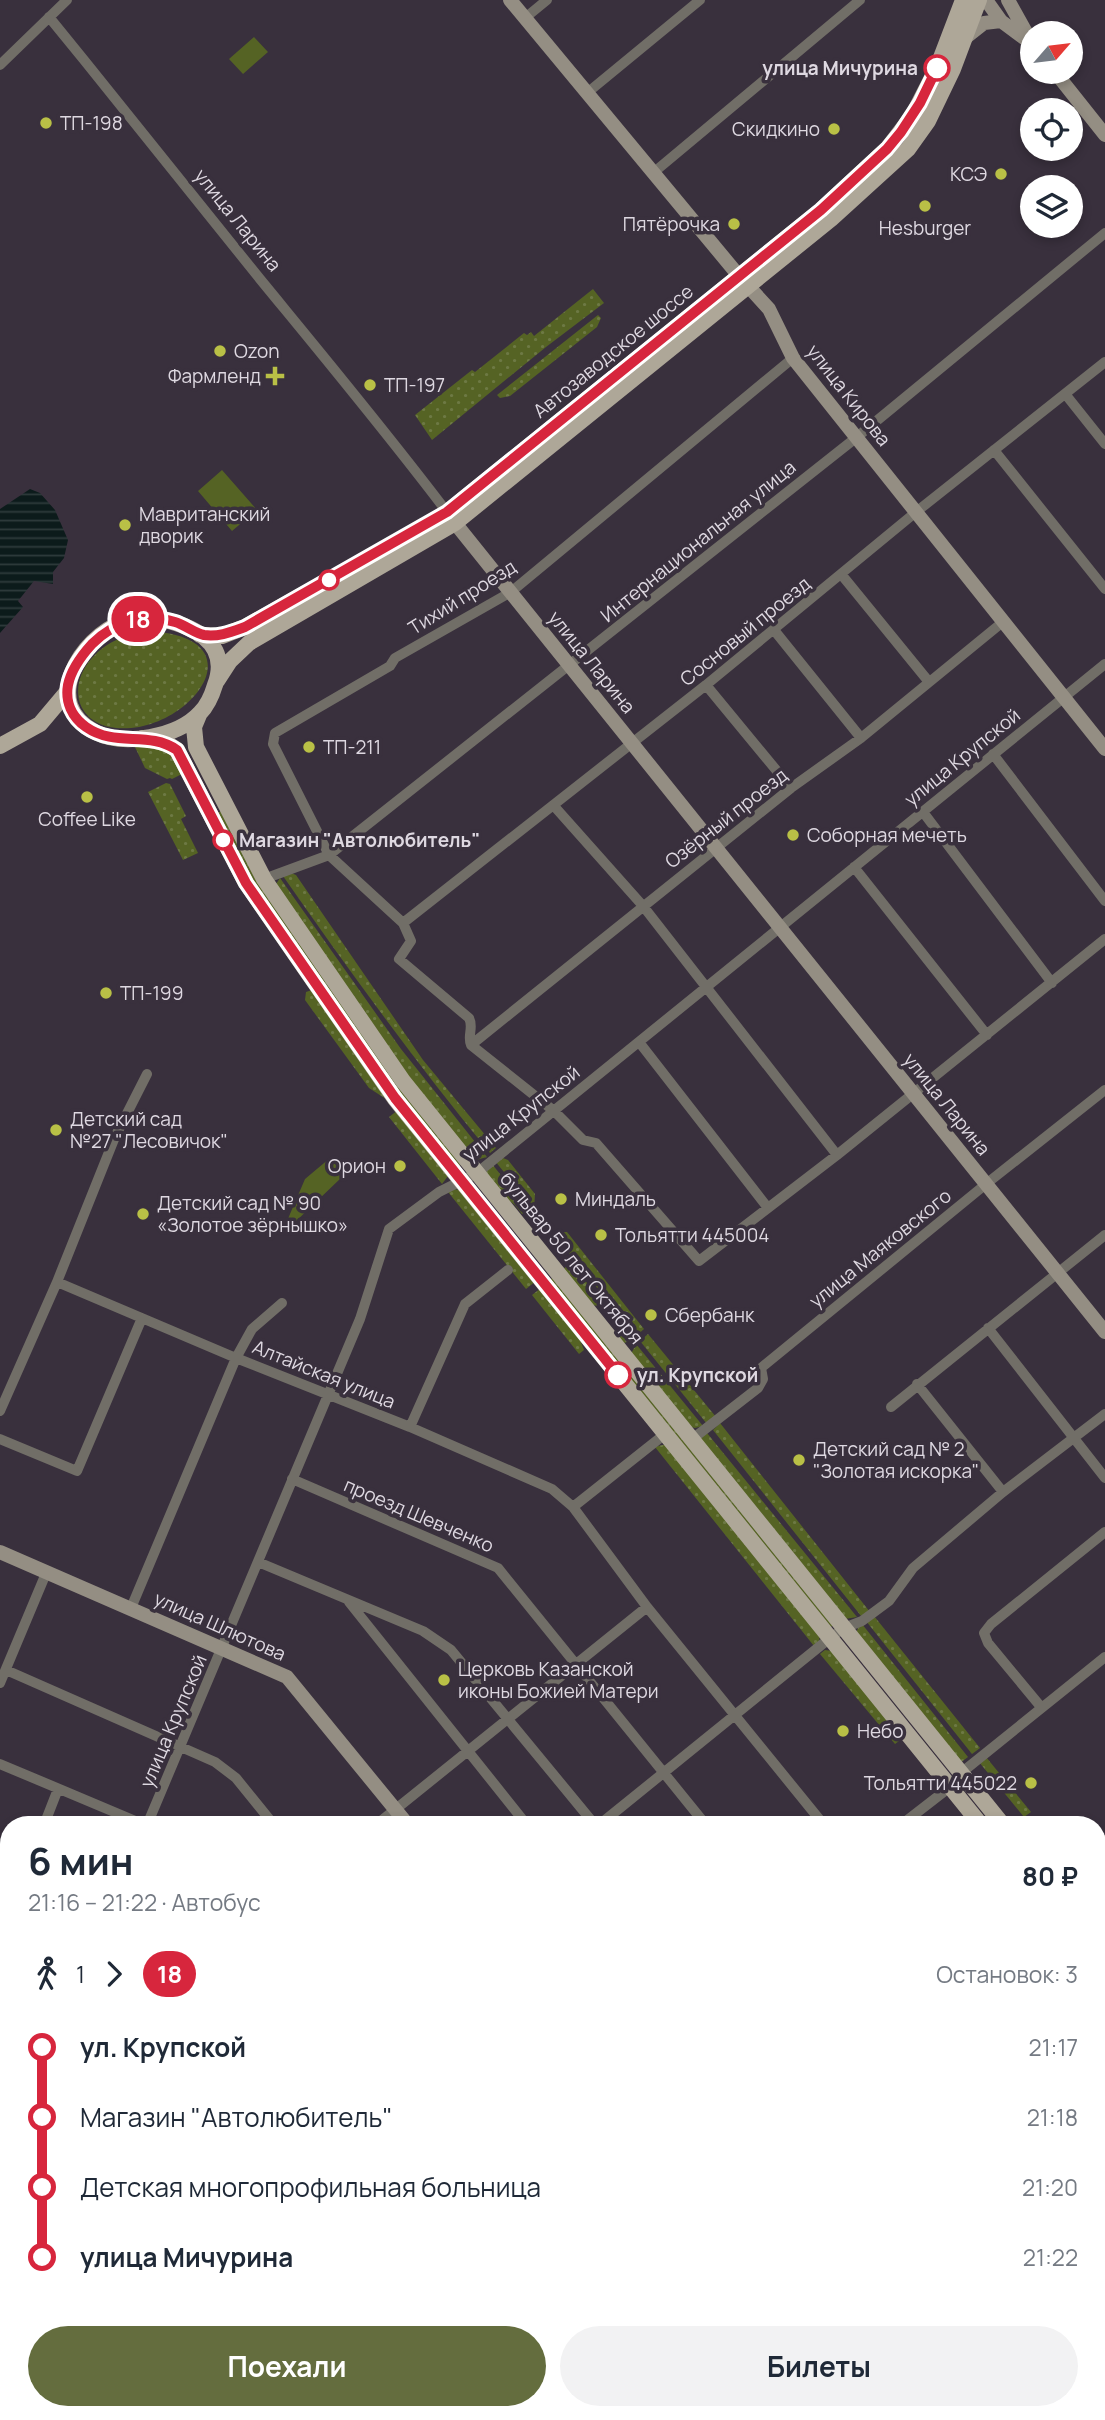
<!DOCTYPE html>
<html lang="ru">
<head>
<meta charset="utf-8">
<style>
	:root { --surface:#fff; --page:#f2f2f3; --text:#1f2937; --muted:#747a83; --accent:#646d3e }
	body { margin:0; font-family:Manrope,sans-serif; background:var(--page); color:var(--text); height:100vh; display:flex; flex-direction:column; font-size:26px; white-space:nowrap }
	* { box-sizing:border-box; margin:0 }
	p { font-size:23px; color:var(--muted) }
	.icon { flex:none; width:38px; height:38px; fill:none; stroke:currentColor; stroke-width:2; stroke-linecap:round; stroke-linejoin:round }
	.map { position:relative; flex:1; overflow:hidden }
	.sheet { position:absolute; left:0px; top:1816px; width:1106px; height:604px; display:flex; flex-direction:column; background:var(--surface); border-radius:28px 28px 0 0; box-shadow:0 4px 10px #0003 }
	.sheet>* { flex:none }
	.badge { padding:0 14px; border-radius:23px; font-size:24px; line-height:46px }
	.needle { width:46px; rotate:62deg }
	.controls { position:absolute; left:1020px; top:21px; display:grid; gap:14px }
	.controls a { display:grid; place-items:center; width:63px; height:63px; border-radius:50%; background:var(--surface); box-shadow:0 4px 10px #0003; font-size:35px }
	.map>.badge { position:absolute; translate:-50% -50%; box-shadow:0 0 0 4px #fff }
	.legs { display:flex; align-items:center; gap:10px; height:77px; padding:0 28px; font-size:23px }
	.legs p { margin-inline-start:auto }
	.overview { display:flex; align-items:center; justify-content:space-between; height:119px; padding:0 28px }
	h1 { font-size:38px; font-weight:700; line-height:52px }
	.primary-button { display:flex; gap:14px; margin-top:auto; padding:14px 28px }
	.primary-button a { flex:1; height:80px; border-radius:42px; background:var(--accent); color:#fff; font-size:28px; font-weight:700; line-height:80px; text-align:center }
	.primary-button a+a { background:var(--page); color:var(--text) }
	ul { padding:0 28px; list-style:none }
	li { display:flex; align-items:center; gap:24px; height:70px; font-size:26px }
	li i { display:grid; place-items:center; width:10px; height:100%; margin:0 9px; background:currentColor }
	li i::after { content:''; width:18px; height:18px; margin:-9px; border:5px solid; border-radius:50%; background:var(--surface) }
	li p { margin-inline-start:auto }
	li:first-child i { background:linear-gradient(#0000 50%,currentColor 0) }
	li:last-child i { background:linear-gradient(currentColor 50%,#0000 0) }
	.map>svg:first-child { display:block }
	.grass { fill:url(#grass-dots) }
	.park { fill:#556324 }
	.water { fill:url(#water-rules) }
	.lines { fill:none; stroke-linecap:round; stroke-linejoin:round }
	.street { stroke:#716e67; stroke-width:10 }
	.secondary { stroke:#948e83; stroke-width:14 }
	.primary { stroke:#aea798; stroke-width:16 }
	.line-1-casing { stroke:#fff; stroke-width:16 }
	.line-1 { stroke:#d7263d; stroke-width:10 }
	.stop-1-dot { fill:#fff; stroke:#d7263d; stroke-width:3.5 }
	.poi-dot { fill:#b9c046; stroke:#39303d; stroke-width:2.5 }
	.labels { text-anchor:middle; stroke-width:7; stroke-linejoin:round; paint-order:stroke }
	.stop-label { font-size:19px; font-weight:bold; fill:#ded8e1; stroke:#39303d; text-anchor:start }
	.poi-label { font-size:19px; fill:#ded8e1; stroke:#39303d; text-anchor:start }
	.street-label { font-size:19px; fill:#ded8e1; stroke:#39303d }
</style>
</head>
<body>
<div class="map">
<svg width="1105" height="2420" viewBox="0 0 1105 2420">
	<defs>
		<pattern id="grass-dots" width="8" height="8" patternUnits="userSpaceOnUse" patternTransform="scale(1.75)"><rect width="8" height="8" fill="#556324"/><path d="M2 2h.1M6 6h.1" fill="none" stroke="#6d7944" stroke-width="1.8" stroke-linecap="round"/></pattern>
		<pattern id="water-rules" width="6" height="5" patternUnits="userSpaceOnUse" patternTransform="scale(1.75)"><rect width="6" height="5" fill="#0c1b1b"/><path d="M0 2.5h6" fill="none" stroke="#2f3b3c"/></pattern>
	</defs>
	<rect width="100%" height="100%" fill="#39303d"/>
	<path class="grass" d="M593,289l11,14 -58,44 -114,93 -17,-25 57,-45 3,2 49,-39 3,2 4,-3 3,4z
		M598,315l3,3 -4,9 -87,69 -10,2 -3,-3z
		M148,631c116,6 40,104 -32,97 -40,-4 -49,-42 -24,-70 15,-17 35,-24 56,-27z
		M142,744l29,8 13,21 -12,6 -2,-1 -3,1 -22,-11 -11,-23z
		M166,783l4,1 16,32 -5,3 17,34 -15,7 -35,-68z
		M222,811l239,354 -3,1 -61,-75 -144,-208 -36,-70z
		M291,873l5,2 127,185 73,88 -6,5c-73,-89 -141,-182 -207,-277z
		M280,878l121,171 86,108 -11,3 -55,-65 -145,-211z
		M312,990l74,109 -17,-11 -64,-88 1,-8z
		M398,1110l50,66 -6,8 -53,-67z
		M503,1158l5,2 27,34 -1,15 -39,-48z
		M492,1164l39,49 -9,1 -7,-9 -12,-9 -17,-24z
		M455,1189l7,2 74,90 -10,8 -78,-97z
		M552,1232h15l77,97 -8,7z
		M571,1263l62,77 -9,3 -5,-3 2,-8 -21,-26 -9,-1 -29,-35z
		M554,1277l279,348 -2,2 -283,-346z
		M541,1288l36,44 7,18 -5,4 -47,-59z
		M648,1334l68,83 -9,7 -67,-83z
		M636,1344l67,82 -8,2 -7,-2 -57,-72z
		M720,1423l150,189 -9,4 -148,-186z
		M707,1433l150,184 -12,2 -146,-180z
		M662,1445h5l153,190 -1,6 -5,5 -159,-199z
		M874,1616l106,132 -8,6 -106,-133z
		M862,1624l106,133 -8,6 -104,-130 2,-5z
		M825,1650l7,1 59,72 8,18 -4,3 -75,-90z
		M986,1757l45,55 -7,5 -45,-55z"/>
	<path class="park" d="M254,37l14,15 -25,22 -14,-15z
		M222,470l35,40 -25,21 -34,-40z
		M330,1158l12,14 -1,6 -49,47 -5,-4 18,-42z"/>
	<path class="water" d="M30,489l10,4 15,17 13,30 -4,18 -11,14v12l-19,-3 -16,20 5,6 -23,26v-124z"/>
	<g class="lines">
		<path class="street" d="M49,17c71,87 141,175 211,262 64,78 129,156 190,237
			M525,18l22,-18
			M0,65l67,-65
			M587,93l113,-93
			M653,173l207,-173
			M793,358l-282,234 -116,66 -5,8 -115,67 -2,11 56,111 74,68 8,18 -12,18 70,59c5,9 -2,18 2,27l83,66 29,29 13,3 103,118 138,-106 268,-216
			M1066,395l39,49
			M994,450l111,139
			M841,574l88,108
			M774,630l87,108
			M706,685l85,103
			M993,754l112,147
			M554,806l89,100 194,249
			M923,812l129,171
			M854,867l133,168
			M264,879l65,-24 528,-418 248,-204
			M403,923l303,-238 210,-173 189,-150
			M639,1042l129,166
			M471,1045l320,-257 70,-50 143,-117
			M57,1282l179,76 174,69 142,62 21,18 74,100 177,218
			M988,1328l117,150
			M917,1384l86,108
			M891,1407l214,-172
			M0,1411l57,-129 58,-145 32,-63
			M410,1427l55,-123 43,-34
			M0,1439l77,32 65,-153
			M691,1440l67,-52 5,-9 -2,-11 225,-184 119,-94
			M292,1479l206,89 208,257
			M573,1507l92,-73
			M258,1562l165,69 28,19 144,175
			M349,1602l178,223
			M131,1608l105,-250 16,-29 30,-26
			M6,1670l209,92 21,16 38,47
			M0,1683l47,-112
			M1041,1707l-53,-64 -4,-10 7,-9 114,-92
			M0,1764l145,61
			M961,1773l144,-116
			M44,1825l14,-36
			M147,1825l213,-506 29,-90 50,-37 38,-19 628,-509
			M376,1825l271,-218
			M599,1825l231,-187 14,-10 18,-7 27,-20 24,-33 90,-76 102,-78
			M901,1825l49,-38
			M0,1939l9,-22
			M0,1966l9,4
			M1097,2027l8,-6
			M0,2081l9,11
			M0,2129l9,-7
			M1097,2163l8,10
			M0,2219l9,11
			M0,2331l9,-7
			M0,2356l9,11
			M44,2412l6,8
			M153,2412l7,8
			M623,2412l1,8
			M715,2412l1,8
			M915,2412l1,8
			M1003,2412l1,8
			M1092,2412l1,8
			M224,2420l11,-8
			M576,2420l10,-8"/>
		<path class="secondary" d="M510,0l229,276 30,33 24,49 312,391
			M986,0l15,21
			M1008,0l20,36
			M965,38l19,-15 17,-2 31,23
			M1055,72l50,63
			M455,523l650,809
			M0,1552l287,125 121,148
			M1097,1848l8,-6
			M815,2412l2,8
			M393,2420l10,-8"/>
		<path class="primary" d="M155,618c34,6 77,23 60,67 -3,10 -8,21 -15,28 -22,24 -76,34 -105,19 -55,-28 -15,-94 28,-110 10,-3 21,-3 32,-4z
			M200,635l22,1 23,-9 195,-109 381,-308 66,-61 26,-34 24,-47 26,-68
			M217,681l13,-20 19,-18 206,-120 376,-304 77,-70 20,-28 25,-52 26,-69
			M199,715l-5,12 2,20 68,132 139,202 600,744
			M142,738l26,6 9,6 69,133 149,216 586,726
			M0,746l40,-22 27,-32
			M1097,1942l8,9
			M1097,1970l8,9"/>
	</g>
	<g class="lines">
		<g class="line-1-casing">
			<path id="line-1" d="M618,1375l-223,-277 -149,-215 -69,-133c-29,-20 -61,-2 -91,-23 -14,-10 -21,-25 -18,-42 3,-15 14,-30 24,-41 23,-23 52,-31 83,-22 10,3 20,11 29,13 15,2 27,-3 41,-8l202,-115 374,-302 66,-61 14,-17 19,-29 17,-35"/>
		</g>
		<use href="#line-1" class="line-1"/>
	</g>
	<g class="stop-1-dot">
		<circle cx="937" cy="68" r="12"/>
		<circle cx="329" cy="580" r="9"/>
		<circle cx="223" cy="840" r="9"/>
		<circle cx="618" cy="1375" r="12"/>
	</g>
	<g class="poi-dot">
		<circle cx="46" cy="123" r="7"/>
		<circle cx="834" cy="129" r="7"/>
		<circle cx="1001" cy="174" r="7"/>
		<circle cx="925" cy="206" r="7"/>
		<circle cx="734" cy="224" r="7"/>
		<circle cx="220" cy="351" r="7"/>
		<path d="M271.5 365.5h7v7h7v7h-7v7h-7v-7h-7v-7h7z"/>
		<circle cx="370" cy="385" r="7"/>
		<circle cx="125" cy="525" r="7"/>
		<circle cx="309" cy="747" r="7"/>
		<circle cx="87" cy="797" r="7"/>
		<circle cx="793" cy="835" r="7"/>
		<circle cx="106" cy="993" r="7"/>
		<circle cx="56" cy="1130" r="7"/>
		<circle cx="400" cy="1166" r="7"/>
		<circle cx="561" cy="1199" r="7"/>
		<circle cx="143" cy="1214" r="7"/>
		<circle cx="601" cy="1235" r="7"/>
		<circle cx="651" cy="1315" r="7"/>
		<circle cx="799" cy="1460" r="7"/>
		<circle cx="444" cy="1680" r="7"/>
		<circle cx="843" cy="1731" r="7"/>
		<circle cx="1031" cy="1783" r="7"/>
	</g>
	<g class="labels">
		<g class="stop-label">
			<text x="918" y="75" text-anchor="end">улица Мичурина</text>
			<text x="239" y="847">Магазин "Автолюбитель"</text>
			<text x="637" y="1382">ул. Крупской</text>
		</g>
		<g class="poi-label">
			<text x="60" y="130">ТП-198</text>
			<text x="820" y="136" text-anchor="end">Скидкино</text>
			<text x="987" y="181" text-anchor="end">КСЭ</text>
			<text x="720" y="231" text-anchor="end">Пятёрочка</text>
			<text x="925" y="235" text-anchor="middle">Hesburger</text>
			<text x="234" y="358">Ozon</text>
			<text x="261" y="383" text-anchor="end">Фармленд</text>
			<text x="384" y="392">ТП-197</text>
			<text x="139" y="521">Мавританский<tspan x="139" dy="22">дворик</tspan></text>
			<text x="323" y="754">ТП-211</text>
			<text x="87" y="826" text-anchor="middle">Coffee Like</text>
			<text x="807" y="842">Cоборная мечеть</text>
			<text x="120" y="1000">ТП-199</text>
			<text x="70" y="1126">Детский сад<tspan x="70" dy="22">№27 "Лесовичок"</tspan></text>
			<text x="386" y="1173" text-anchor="end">Орион</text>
			<text x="575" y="1206">Миндаль</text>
			<text x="157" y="1210">Детский сад № 90<tspan x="157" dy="22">«Золотое зёрнышко»</tspan></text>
			<text x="615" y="1242">Тольятти 445004</text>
			<text x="665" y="1322">Сбербанк</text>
			<text x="813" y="1456">Детский сад № 2<tspan x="813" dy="22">"Золотая искорка"</tspan></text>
			<text x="458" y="1676">Церковь Казанской<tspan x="458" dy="22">иконы Божией Матери</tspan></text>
			<text x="857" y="1738">Небо</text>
			<text x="1017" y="1790" text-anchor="end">Тольятти 445022</text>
		</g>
		<g class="street-label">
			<text transform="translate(238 220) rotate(51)" y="7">улица Ларина</text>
			<text transform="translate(613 351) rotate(-39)" y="7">Автозаводское шоссе</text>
			<text transform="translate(849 395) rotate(52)" y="7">улица Кирова</text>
			<text transform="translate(698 541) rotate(-39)" y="7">Интернациональная улица</text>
			<text transform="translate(462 597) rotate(-32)" y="7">Тихий проезд</text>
			<text transform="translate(745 631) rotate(-39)" y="7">Сосновый проезд</text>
			<text transform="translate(592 662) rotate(51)" y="7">улица Ларина</text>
			<text transform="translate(962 757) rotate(-39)" y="7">улица Крупской</text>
			<text transform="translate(726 818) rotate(-38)" y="7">Озёрный проезд</text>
			<text transform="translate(947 1104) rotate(51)" y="7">улица Ларина</text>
			<text transform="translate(521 1113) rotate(-38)" y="7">улица Крупской</text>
			<text transform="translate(880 1248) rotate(-39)" y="7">улица Маяковского</text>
			<text transform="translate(572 1258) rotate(51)" y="7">бульвар 50 лет Октября</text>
			<text transform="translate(324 1374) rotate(22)" y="7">Алтайская улица</text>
			<text transform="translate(419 1515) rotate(23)" y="7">проезд Шевченко</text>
			<text transform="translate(220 1626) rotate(24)" y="7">улица Шлютова</text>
			<text transform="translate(173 1721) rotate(-67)" y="7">улица Крупской</text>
		</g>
	</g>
</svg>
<div class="controls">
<a><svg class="needle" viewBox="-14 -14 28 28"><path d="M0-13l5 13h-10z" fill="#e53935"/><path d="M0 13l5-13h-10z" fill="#747a83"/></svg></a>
<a><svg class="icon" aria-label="locate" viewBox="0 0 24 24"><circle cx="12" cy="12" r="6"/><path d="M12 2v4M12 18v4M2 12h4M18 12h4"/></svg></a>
<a><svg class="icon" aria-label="layers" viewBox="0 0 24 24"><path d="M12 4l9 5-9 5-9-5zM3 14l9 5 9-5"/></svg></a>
</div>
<b class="badge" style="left:138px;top:619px;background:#d7263d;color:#fff">18</b>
<section class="sheet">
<div class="overview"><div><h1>6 мин</h1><p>21:16 – 21:22 · Автобус</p></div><b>80 ₽</b></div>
<div class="legs"><svg class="icon" aria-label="walk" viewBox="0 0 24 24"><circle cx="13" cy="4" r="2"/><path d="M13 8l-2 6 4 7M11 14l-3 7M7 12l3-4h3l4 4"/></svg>1<svg class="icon" aria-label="forward" viewBox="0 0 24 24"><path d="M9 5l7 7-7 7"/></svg><b class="badge" style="background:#d7263d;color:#fff">18</b><p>Остановок: 3</p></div>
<ul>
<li><i style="color:#d7263d"></i><b>ул. Крупской</b><p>21:17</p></li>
<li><i style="color:#d7263d"></i><span>Магазин &quot;Автолюбитель&quot;</span><p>21:18</p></li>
<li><i style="color:#d7263d"></i><span>Детская многопрофильная больница</span><p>21:20</p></li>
<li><i style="color:#d7263d"></i><b>улица Мичурина</b><p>21:22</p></li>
</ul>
<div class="primary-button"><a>Поехали</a><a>Билеты</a></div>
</section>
</div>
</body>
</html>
